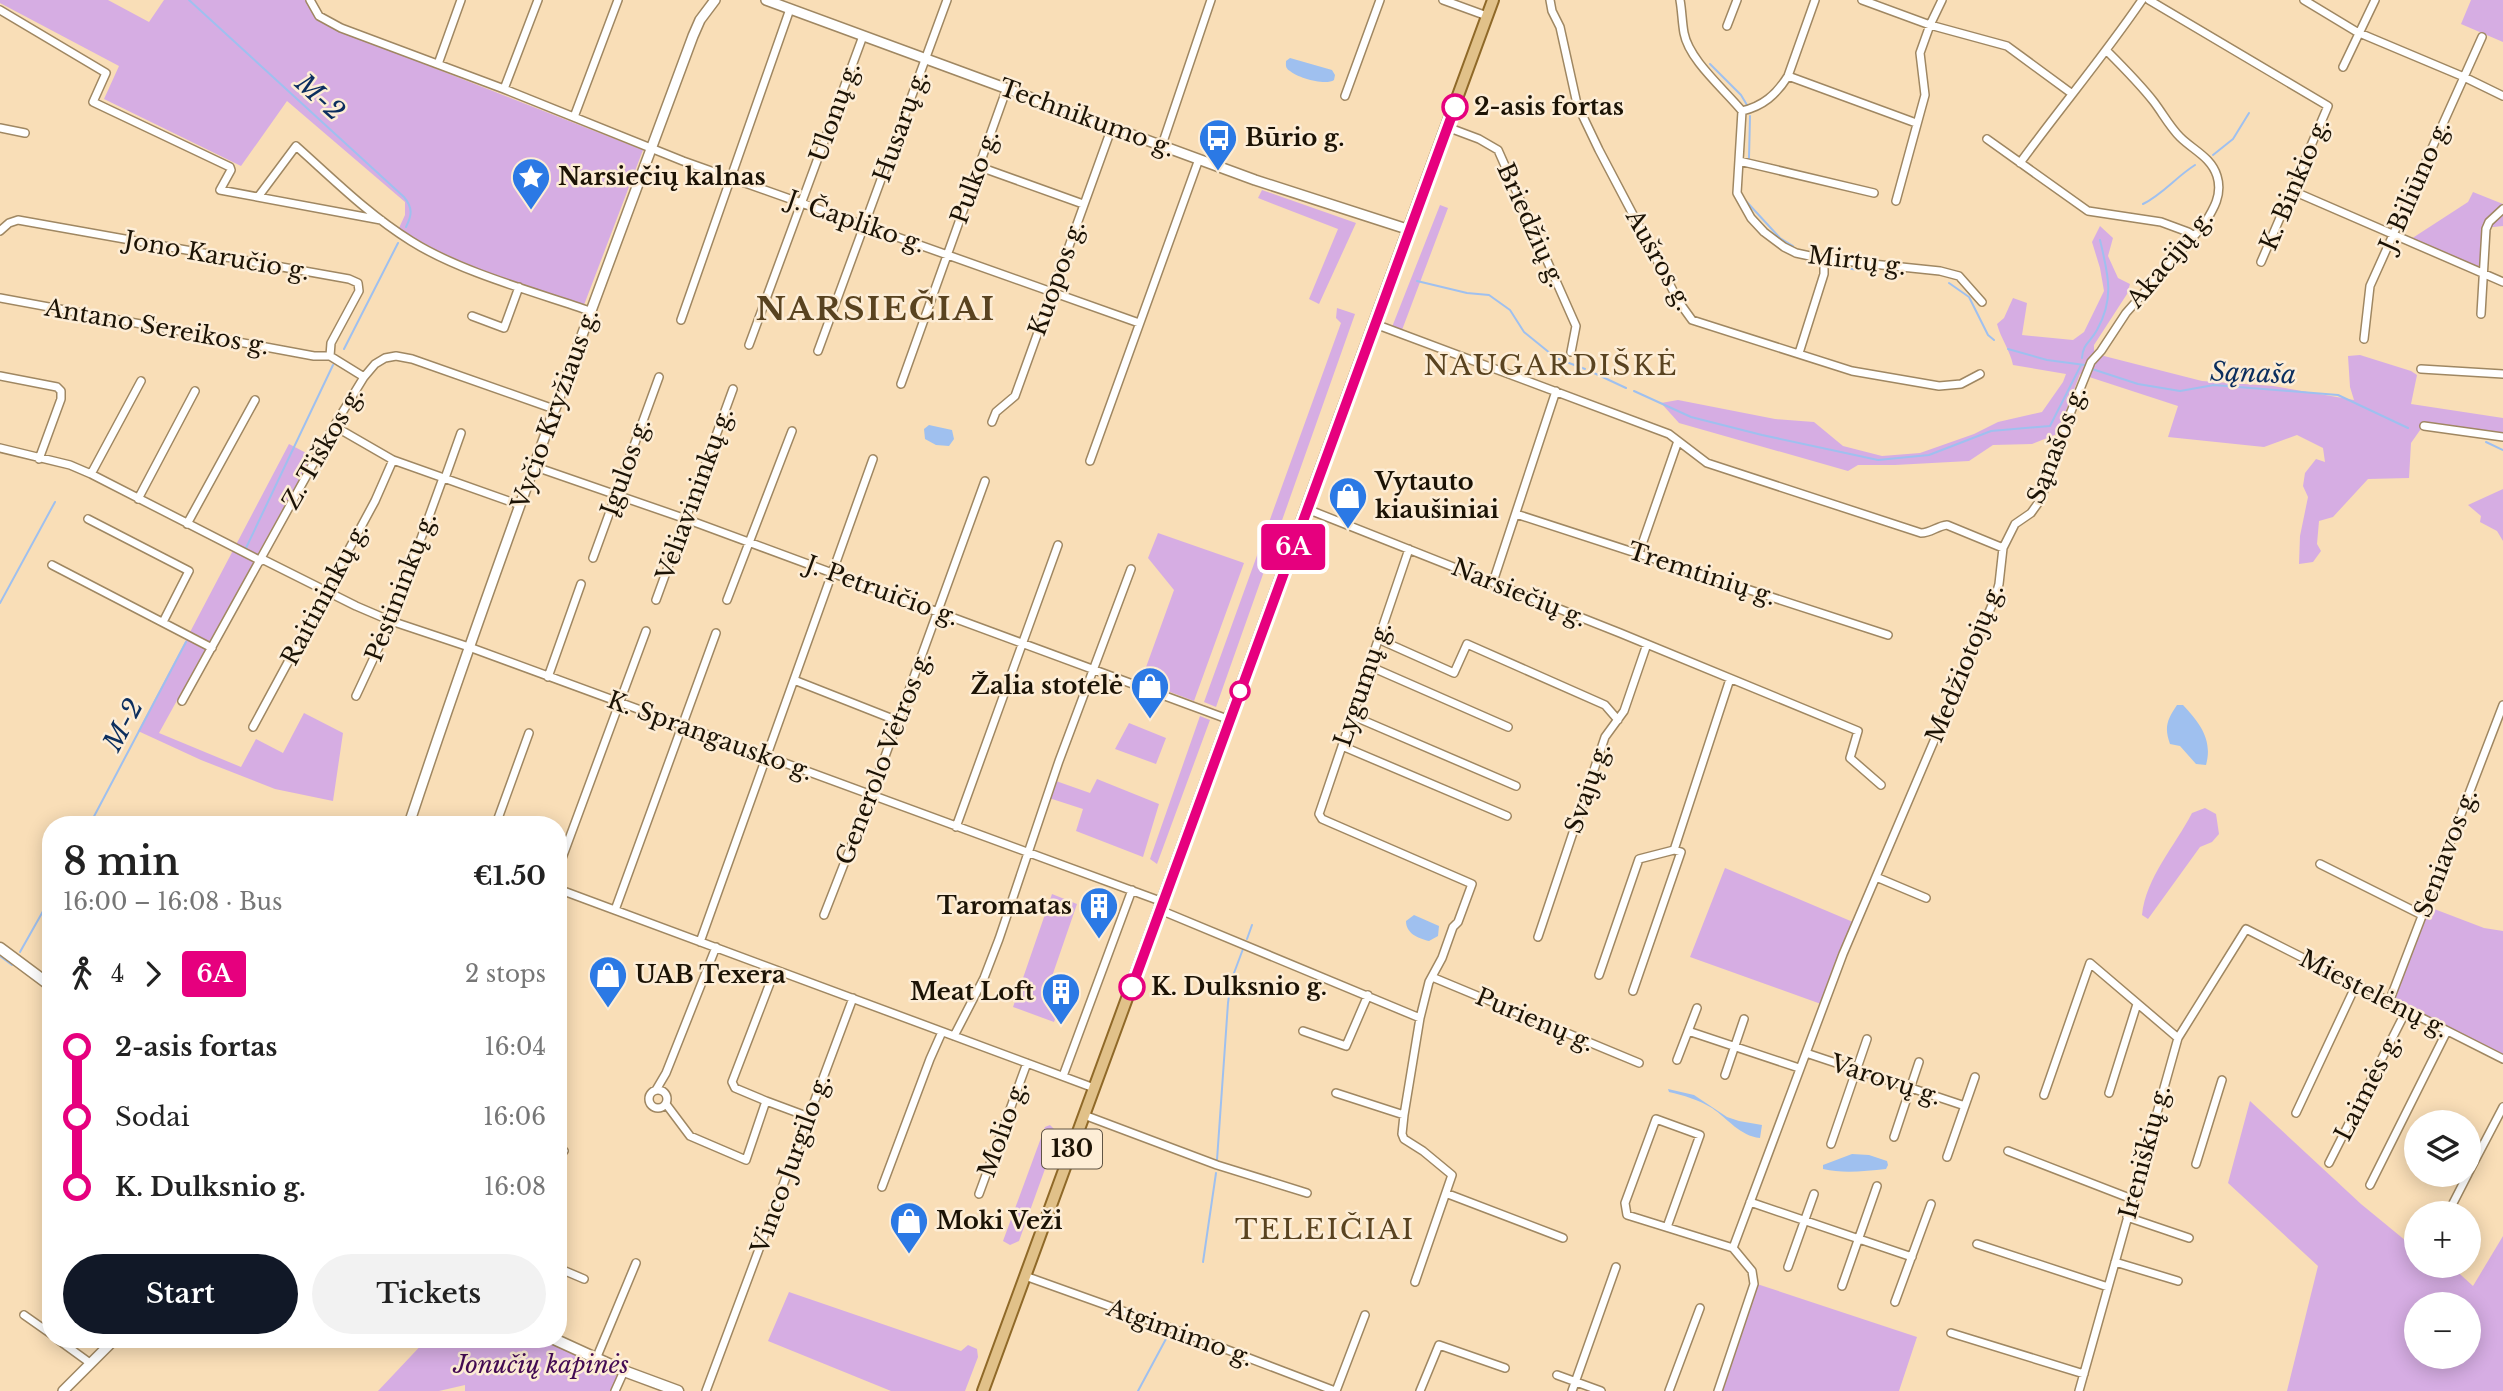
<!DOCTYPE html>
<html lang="en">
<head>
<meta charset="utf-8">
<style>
	:root { --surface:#fff; --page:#f2f2f2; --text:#222; --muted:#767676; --accent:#111827 }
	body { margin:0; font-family:"Libre Baskerville",serif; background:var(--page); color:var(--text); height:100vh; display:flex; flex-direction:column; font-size:26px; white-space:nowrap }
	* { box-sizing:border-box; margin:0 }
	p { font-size:23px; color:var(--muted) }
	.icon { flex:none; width:38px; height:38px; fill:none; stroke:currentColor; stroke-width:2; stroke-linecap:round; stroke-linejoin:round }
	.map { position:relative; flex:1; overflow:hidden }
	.drawer { position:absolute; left:42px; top:816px; width:525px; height:532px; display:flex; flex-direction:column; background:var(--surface); border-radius:28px; box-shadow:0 4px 18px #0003 }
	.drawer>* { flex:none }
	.badge { padding:0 14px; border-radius:5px; font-size:24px; line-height:46px }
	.buttons { position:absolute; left:2404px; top:1110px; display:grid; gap:14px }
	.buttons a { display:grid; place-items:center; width:77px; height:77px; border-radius:50%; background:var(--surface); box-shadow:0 4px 18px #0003; font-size:35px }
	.map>.badge { position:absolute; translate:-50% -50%; box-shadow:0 0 0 4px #fff }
	.legs { display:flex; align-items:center; gap:10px; height:77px; padding:0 21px; font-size:23px }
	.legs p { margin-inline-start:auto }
	.head { display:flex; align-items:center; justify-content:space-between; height:119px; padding:0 21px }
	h1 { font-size:38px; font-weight:600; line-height:52px }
	.action { display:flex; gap:14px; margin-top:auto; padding:14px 21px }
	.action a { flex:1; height:80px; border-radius:42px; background:var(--accent); color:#fff; font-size:28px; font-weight:600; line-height:80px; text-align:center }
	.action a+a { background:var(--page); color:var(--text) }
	ul { padding:0 21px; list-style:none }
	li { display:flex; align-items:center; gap:24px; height:70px; font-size:26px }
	li i { display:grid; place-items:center; width:10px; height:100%; margin:0 9px; background:currentColor }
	li i::after { content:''; width:18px; height:18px; margin:-9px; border:5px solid; border-radius:50%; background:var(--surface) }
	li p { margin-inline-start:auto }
	li:first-child i { background:linear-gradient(#0000 50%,currentColor 0) }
	li:last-child i { background:linear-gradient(currentColor 50%,#0000 0) }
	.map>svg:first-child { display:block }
	.green { fill:#d6ade3; fill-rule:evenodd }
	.water { fill:#9fc0ef }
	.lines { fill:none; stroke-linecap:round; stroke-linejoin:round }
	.stream { stroke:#9fc0ef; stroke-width:2 }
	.minor-casing { stroke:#9f8762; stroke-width:10 }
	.tertiary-casing { stroke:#9f8762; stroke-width:12 }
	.secondary-casing { stroke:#9f8762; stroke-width:13 }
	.primary-casing { stroke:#8f6928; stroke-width:14 }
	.minor { stroke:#fff; stroke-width:7 }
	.tertiary { stroke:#fff; stroke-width:9 }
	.secondary { stroke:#fff; stroke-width:10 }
	.primary { stroke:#e1c189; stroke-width:10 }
	.line-1-casing { stroke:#fff; stroke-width:16 }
	.line-1 { stroke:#e6007e; stroke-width:10 }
	.stop-1-dot { fill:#fff; stroke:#e6007e; stroke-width:3.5 }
	.labels { text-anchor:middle; stroke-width:5; stroke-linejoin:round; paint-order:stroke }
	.shield { fill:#fdedd6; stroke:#605444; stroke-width:2 }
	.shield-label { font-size:23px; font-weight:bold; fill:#1c1305 }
	.stop-label { font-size:24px; font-weight:bold; fill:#1c1305; stroke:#fdedd6; text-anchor:start }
	.street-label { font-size:24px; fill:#1c1305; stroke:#fdedd6 }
	.poi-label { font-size:24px; font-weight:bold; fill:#1c1305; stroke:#fdedd6; text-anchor:start }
	.park-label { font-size:24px; font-style:italic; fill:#440b53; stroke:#fdedd6 }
	.water-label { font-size:26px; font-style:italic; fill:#0b2e5e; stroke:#fdedd6 }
	.quarter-label { font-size:28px; letter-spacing:2px; fill:#594320; stroke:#fdedd6 }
	.district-label { font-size:32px; font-weight:bold; letter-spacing:2px; fill:#594320; stroke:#fdedd6 }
</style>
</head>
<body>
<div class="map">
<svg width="2503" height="1391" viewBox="0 0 2503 1391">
	<rect width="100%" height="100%" fill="#f9deb7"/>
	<path class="green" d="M0,0h108l41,22 15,-22h143l9,16 19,13 308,121 -59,155c-62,-22 -130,-39 -185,-77l6,-13v-13l-118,-101 -46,65 -137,-67 15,-33 -119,-63z
		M2471,0h32v42l-42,-18z
		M1262,190l94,33 -37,81 -10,-5 29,-70 -80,-31z
		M2473,192l30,12v22l-19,2 -5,39 -3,1 -65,-29 57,-37z
		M1440,205l8,3 -46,122 -10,-3z
		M2100,226l13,12 -5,18 10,22 12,6 -3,10 -33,51v6l10,5 98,25 71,5 81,14 -4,-13 -2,-31 12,-1 51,16 6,4 -6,29 92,14v15l-78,-10 -14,20 -2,35 -41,1 -35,38 -14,4 -2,23 4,7 -8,11 -14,2 1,-28 8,-39 -5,-11 2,-13 11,-14 9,3 -2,-14 -26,-13 -33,12 -96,-10 10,-31 -98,-32 -23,60 -25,10 -39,1 -24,16 -74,4h-37l-10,6 -169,-48 -18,-20 17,-3 97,19 39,3 29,24 39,10 38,-3 54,-19 24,-12 44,-10 21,-30 3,-8 -53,-9c-3,-15 -12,-26 -16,-41l7,-6 9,-20 14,5 -5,32 51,5 11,-8 20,-41 -4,-23 -8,-26z
		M1337,308l18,6 -139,393 -12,-5 137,-379 -5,-5z
		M289,444l23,12 -153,277 82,34 15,-28 27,14 21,-40 39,20 -10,68 -58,-12 -74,-29 -63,-29z
		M2503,489v52l-6,-10 -17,-9 1,-6 -13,-11z
		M1158,533l86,30 -50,138 -53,-20 33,-91 -26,-32z
		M1200,716l10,4 -53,144 -7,-5z
		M1129,723l37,15 -10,26 -41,-15z
		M1097,779l62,25 -16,53 -67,-26 7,-22 -34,-11 7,-17 34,12z
		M2205,808l11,6 3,20 -7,8 -12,5 -52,72 -6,-4c4,-38 33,-69 50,-102z
		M1725,868l128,54 -32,82 -131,-47z
		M1052,894l25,10 -29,84 16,6 -10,28 -41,-15z
		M2429,907l55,21 19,3v124l-107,-54 -1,-3z
		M2250,1101l111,103 56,46v15h33l23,21 30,-50v155h-216l31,-125 -90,-83zM2417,1304h52v52h-52z
		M1050,1125l8,8 -39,108 -9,4 -7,-4 42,-114z
		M1757,1284l160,53 -18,54h-179z
		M789,1292l172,59 7,-6 9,4 1,8 -13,34h-74l-123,-50z
		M427,1339h119l72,37 -7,15h-146v-6l-26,6h-61z"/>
	<path class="water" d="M1290,58l42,12 3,5 -1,5c-8,6 -36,-2 -44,-9 -5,-3 -4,-6 -4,-10z
		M929,425l23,5 2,9 -5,7 -13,-1 -11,-6 -1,-10z
		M2177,705h6c17,18 30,35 23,60l-10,-1 -16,-18 -10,-2c-6,-17 -3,-24 7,-39z
		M1414,915l25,11 -1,10 -9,5c-12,-3 -23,-8 -23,-20z
		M1668,1089l26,6 33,22 12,4 23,4 -2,13c-20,-2 -32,-19 -48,-30 -13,-8 -29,-13 -43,-16z
		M1852,1154l17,1 18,6 1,4 -2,4c-21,2 -42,5 -63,0v-4z"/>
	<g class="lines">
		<path class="stream" d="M189,0l215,197c9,11 8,18 2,30
			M1710,64l31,31 6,10
			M2213,155l20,-16 16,-26
			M1749,158l1,-42
			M1745,200l35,38 13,8
			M2143,204c20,-10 33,-27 52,-39
			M1837,267l22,3
			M1417,281l50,12 22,2 21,15 14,22 32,26 8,3
			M1949,283l20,14 19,38 6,5
			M344,349l54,-106
			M2008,349l39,11 38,5
			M2082,358c1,-15 8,-15 15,-28 18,-32 11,-56 3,-90
			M1569,363l16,6
			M2092,369l46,15 42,7 34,-6 124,10 70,33
			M1594,373l32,15
			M1634,391l57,26 71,18 116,25 51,-5 62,-24 59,-5 31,-61
			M2486,442l17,8
			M246,548l87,-183
			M0,603l55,-101
			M90,824l96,-182
			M1247,939l5,-14
			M20,952l31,-55
			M0,956l12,9
			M1217,1160l11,-157 3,-22 12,-32
			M1203,1262l13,-89
			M1138,1391l29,-54"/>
		<g class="minor-casing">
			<path id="minor" d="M310,0l9,16 22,12 163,61 179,72 456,162
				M1443,0l44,16
				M1550,0l2,11 8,16 17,77 22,46 80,152 13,18 160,51 87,15 22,-2 19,-10
				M1680,0c2,11 2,22 4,33 5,27 40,56 58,78l-5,82 14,25 13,14 20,15 12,6 28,6 116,12 19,5 23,26
				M1862,0l68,25 77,21 64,47
				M2149,0l179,106 -67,156
				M2304,0l53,32 107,45 39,19
				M0,10l106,63 -13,29 137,65 1,3 -11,20 161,30
				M1727,26l10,-26
				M438,64l23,-64
				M2343,67l32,-67
				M1788,76l128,47
				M504,89l34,-89
				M1345,96l35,-96
				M1742,111c21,-5 34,-16 46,-35l27,-76
				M574,117l44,-117
				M1447,127l32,12 19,11 78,176 -5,26
				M0,128l25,5
				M1987,139l101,72 73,11 27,10 6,4
				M1162,145l49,-145
				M1739,161l135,32
				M2020,163c40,-55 84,-107 122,-163
				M980,167l103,37
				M2293,191l210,91
				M258,197l38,-51c37,33 73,69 115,95 49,31 124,51 179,70
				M1896,201l29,-106 -5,-42 10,-28 12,-25
				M0,231l9,-8 9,-3 331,59 9,4 1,8 -28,52 -1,13
				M0,298l314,58h16l34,21
				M2481,314l5,-85 3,-7 14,-13
				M472,316l32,12 15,-41
				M681,320l109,-311
				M1375,324l294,110 38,29 214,70c10,0 16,-7 26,-8l56,23
				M2364,339l6,-53 112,-249
				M749,345l114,-309
				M818,351l129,-351
				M1799,353l25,-79v-15
				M2421,369l82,5
				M0,376l57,11 4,4v8l-22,60
				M901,384l106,-296
				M992,422l4,-10 19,-16 97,-269
				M334,426l59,34 127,45
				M2424,426l79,11
				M0,448l70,17 21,9 170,87
				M1090,461l109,-302
				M533,466l153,53 544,201
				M91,474l50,-93
				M445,478l16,-45
				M138,499l57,-108
				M1307,509l313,124 238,98 -8,27 31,27
				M1516,514l372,121
				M88,519l101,52 -26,51
				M187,524l68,-124
				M1639,553l39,-112
				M593,558l66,-181
				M262,559l94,47 35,15 78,26 694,255
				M52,565l160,83
				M1493,582l63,-191
				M656,600l77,-211
				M727,600l65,-169
				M1378,639l76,34 13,-29 138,61 13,15
				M1369,666l139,61
				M548,677l33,-93
				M794,680l104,41
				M356,696l35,-75 52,-143
				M182,701l152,-275 30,-49 11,-13 10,-6 11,-2 16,3 142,50
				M1353,716l163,70
				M253,727l122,-226 18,-41
				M1342,746l165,70
				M496,824l33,-91
				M956,827l102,-282
				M2320,864l102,51
				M558,869l88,-238
				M1876,877l50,21
				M558,889l536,199
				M615,910l101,-277
				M1160,910l260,108
				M824,915l47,-120 114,-314
				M1538,937l67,-200 19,-26 23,-67
				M700,942l173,-483
				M1599,975l40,-116 35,-9 56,-171
				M1432,977l207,86
				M1633,991l48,-139 -7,-2
				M2389,1002l114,-297
				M1303,1031l43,15 22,-51
				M1688,1031l111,37
				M954,1036l30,-58 15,-39 60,-178 72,-192
				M1806,1053l159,53
				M1677,1060l20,-52
				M1725,1075l19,-56
				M1063,1076l69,-186
				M649 1099a9 9 0 1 1 18 0a9 9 0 1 1-18 0Z
				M656,1090l10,-17 50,-126
				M1336,1093l68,22 16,-97 9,-36 13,-24 11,-31 5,-5 14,-38 -150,-65 -3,-5 90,-265
				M2109,1093l28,-89
				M2044,1095l46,-132 88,75
				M766,1101l43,16
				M666,1104l24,32 56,24 20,-59 -31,-13 -3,-6 43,-112
				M2296,1113l60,-128
				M1084,1115l133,50 90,28
				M1404,1115l-2,19 2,5 19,12 29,24 -37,107
				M1894,1137l25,-75
				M1831,1144l36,-105
				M558,1149l6,2
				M2008,1151l124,48
				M1947,1157l28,-80
				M2329,1163l77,-152
				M2196,1164l26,-84
				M2469,1172l34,-65
				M2370,1185l77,-154
				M882,1187l48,-128 12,-27
				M979,1194l48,-131
				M1448,1194l115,44
				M1750,1202l162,55
				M2448,1213l20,-39
				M2127,1217l62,21
				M1667,1227l33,-92 -44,-16 -31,84 2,12 106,33
				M1977,1244l131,43
				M2115,1262l63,19
				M1788,1267l26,-73
				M558,1268l26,11
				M1025,1276l148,53 162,62
				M1842,1286l35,-100
				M1895,1302l36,-98
				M24,1315l27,19
				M1951,1333l133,41
				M57,1339l33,24
				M596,1359l40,-96
				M1557,1375l44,16
				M615,1391l9,-20
				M706,1391l147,-393
				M1336,1391l29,-76
				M1420,1391l19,-46 66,23
				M1572,1391l44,-124
				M1669,1391l31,-83
				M1718,1391l36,-107 -2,-13 -19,-23 110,-294 152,-356 4,-14 4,-36 12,-24 16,-11 10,-14 27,-80 23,-57 10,-11 25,-38 77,-87c10,-16 20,-31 14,-50 -6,-19 -24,-26 -37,-39 -10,-10 -17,-23 -26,-35 -14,-18 -31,-35 -47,-51
				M2079,1391l99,-353 68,-109 257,130"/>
		</g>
		<g class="tertiary-casing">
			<path id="tertiary" d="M766,0l489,180 155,50
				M409,824c88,-265 187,-526 284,-788l7,-16 15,-20
				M63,1391l52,-52"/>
		</g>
		<g class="secondary-casing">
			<path id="secondary" d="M0,948l51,38
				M554,1339l70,32 54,20"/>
		</g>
		<g class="primary-casing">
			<path id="primary" d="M983,1391l510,-1391"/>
		</g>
		<use href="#minor" class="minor"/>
		<use href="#tertiary" class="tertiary"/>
		<use href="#secondary" class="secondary"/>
		<use href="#primary" class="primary"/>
	</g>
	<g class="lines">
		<g class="line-1-casing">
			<path id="line-1" d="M1132,987l323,-880"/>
		</g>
		<use href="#line-1" class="line-1"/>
	</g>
	<defs>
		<g id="bus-pin" transform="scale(2.0125)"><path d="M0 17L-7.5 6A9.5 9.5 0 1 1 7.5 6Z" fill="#2b79e5" stroke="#fdedd6"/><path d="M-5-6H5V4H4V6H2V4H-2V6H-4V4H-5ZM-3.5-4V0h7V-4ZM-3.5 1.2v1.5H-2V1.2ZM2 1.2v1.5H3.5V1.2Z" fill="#fff"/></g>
		<g id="sight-pin" transform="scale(2.0125)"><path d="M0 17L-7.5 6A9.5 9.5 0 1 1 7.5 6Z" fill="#2b79e5" stroke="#fdedd6"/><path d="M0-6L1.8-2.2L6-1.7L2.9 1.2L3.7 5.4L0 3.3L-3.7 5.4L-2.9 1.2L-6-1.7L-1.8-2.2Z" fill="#fff"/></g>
		<g id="shop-pin" transform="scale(2.0125)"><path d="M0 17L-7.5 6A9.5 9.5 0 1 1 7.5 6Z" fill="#2b79e5" stroke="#fdedd6"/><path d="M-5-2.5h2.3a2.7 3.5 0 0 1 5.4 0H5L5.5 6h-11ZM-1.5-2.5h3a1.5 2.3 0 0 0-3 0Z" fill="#fff"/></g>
		<g id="building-pin" transform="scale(2.0125)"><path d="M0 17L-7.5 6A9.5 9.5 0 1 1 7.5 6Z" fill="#2b79e5" stroke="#fdedd6"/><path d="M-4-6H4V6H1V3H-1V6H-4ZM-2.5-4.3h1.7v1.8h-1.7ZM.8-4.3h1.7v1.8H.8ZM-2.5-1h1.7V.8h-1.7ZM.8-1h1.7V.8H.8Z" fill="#fff"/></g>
	</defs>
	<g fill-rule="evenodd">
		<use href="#bus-pin" x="1218" y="138"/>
		<use href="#sight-pin" x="531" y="177"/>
		<use href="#shop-pin" x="1348" y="496"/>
		<use href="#shop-pin" x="1150" y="686"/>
		<use href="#building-pin" x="1099" y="906"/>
		<use href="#shop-pin" x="608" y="975"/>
		<use href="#building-pin" x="1061" y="992"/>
		<use href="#shop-pin" x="909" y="1221"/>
	</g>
	<g class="stop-1-dot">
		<circle cx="1455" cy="107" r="12"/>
		<circle cx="1240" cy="691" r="9"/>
		<circle cx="1132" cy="987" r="12"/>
	</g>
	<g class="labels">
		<rect class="shield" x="1042" y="1129.5" width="60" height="39" rx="5"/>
		<g class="shield-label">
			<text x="1072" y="1157">130</text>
		</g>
		<g class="stop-label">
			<text x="1474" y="115">2-asis fortas</text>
			<text x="1151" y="995">K. Dulksnio g.</text>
		</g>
		<g class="street-label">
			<text transform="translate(835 112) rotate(-70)" y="8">Ulonų g.</text>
			<text transform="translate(1087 118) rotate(20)" y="8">Technikumo g.</text>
			<text transform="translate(901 126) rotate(-70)" y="8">Husarų g.</text>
			<text transform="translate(975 177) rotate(-70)" y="8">Pulko g.</text>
			<text transform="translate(2295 184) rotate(-67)" y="8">K. Binkio g.</text>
			<text transform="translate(2415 186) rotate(-66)" y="8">J. Biliūno g.</text>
			<text transform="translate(856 222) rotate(19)" y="8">J. Čapliko g.</text>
			<text transform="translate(1531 225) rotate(66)" y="8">Briedžių g.</text>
			<text transform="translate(217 256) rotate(10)" y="8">Jono Karučio g.</text>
			<text transform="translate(2170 259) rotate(-50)" y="8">Akacijų g.</text>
			<text transform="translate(1659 260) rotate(61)" y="8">Aušros g.</text>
			<text transform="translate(1857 261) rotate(7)" y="8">Mirtų g.</text>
			<text transform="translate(1057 278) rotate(-70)" y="8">Kuopos g.</text>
			<text transform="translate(157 327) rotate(10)" y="8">Antano Sereikos g.</text>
			<text transform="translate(555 409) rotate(-70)" y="8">Vyčio Kryžiaus g.</text>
			<text transform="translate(2057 445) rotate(-69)" y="8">Sąnašos g.</text>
			<text transform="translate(323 448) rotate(-60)" y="8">Z. Tiškos g.</text>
			<text transform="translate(626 467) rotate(-70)" y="8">Įgulos g.</text>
			<text transform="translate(695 494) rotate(-70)" y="8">Vėliavininkų g.</text>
			<text transform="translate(1702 574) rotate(18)" y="8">Tremtinių g.</text>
			<text transform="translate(401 587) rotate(-69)" y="8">Pėstininkų g.</text>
			<text transform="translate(882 591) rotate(20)" y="8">J. Petruičio g.</text>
			<text transform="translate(1519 593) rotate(22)" y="8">Narsiečių g.</text>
			<text transform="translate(325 594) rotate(-62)" y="8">Raitininkų g.</text>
			<text transform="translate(1965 663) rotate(-68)" y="8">Medžiotojų g.</text>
			<text transform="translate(1363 684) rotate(-71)" y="8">Lygumų g.</text>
			<text transform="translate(710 736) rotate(20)" y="8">K. Sprangausko g.</text>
			<text transform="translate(884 758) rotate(-69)" y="8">Generolo Vėtros g.</text>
			<text transform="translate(1588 788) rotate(-71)" y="8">Svajų g.</text>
			<text transform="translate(2446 853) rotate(-69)" y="8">Seniavos g.</text>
			<text transform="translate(2374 994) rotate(27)" y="8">Miestelėnų g.</text>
			<text transform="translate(1535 1020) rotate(23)" y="8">Purienų g.</text>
			<text transform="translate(1886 1080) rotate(18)" y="8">Varovų g.</text>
			<text transform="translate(2368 1087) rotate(-63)" y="8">Laimės g.</text>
			<text transform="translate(1003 1129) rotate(-70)" y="8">Molio g.</text>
			<text transform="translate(2145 1152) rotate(-75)" y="8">Ireniškių g.</text>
			<text transform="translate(791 1164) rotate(-70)" y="8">Vinco Jurgilo g.</text>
			<text transform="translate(1180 1333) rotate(20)" y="8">Atgimimo g.</text>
		</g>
		<g class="poi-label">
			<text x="1245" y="146">Būrio g.</text>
			<text x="558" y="185">Narsiečių kalnas</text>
			<text x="1375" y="490">Vytauto<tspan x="1375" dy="28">kiaušiniai</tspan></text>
			<text x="1123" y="694" text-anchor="end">Žalia stotelė</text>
			<text x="1072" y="914" text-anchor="end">Taromatas</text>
			<text x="635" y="983">UAB Texera</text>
			<text x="1034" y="1000" text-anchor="end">Meat Loft</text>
			<text x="936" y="1229">Moki Veži</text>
		</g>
		<g class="park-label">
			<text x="541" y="1373">Jonučių kapinės</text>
		</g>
		<g class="water-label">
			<text transform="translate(320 97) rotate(42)" y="9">M-2</text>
			<text transform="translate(2253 373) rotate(2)" y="9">Sąnaša</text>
			<text transform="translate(123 725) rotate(-62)" y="9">M-2</text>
		</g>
		<g class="quarter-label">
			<text x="1551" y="375">NAUGARDIŠKĖ</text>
			<text x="1325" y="1239">TELEIČIAI</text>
		</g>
		<g class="district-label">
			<text x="876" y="320">NARSIEČIAI</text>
		</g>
	</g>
</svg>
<div class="buttons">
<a><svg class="icon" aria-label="layers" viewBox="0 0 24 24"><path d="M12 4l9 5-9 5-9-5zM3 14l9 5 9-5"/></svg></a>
<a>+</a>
<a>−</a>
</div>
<b class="badge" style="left:1293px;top:547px;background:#e6007e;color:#fff">6A</b>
<section class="drawer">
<div class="head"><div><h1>8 min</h1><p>16:00 – 16:08 · Bus</p></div><b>€1.50</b></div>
<div class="legs"><svg class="icon" aria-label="walk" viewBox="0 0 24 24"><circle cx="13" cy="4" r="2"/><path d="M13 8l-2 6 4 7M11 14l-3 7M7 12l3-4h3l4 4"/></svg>4<svg class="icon" aria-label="forward" viewBox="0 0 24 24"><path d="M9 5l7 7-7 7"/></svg><b class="badge" style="background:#e6007e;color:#fff">6A</b><p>2 stops</p></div>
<ul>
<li><i style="color:#e6007e"></i><b>2-asis fortas</b><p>16:04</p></li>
<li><i style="color:#e6007e"></i><span>Sodai</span><p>16:06</p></li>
<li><i style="color:#e6007e"></i><b>K. Dulksnio g.</b><p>16:08</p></li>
</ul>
<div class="action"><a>Start</a><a>Tickets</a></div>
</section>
</div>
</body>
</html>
